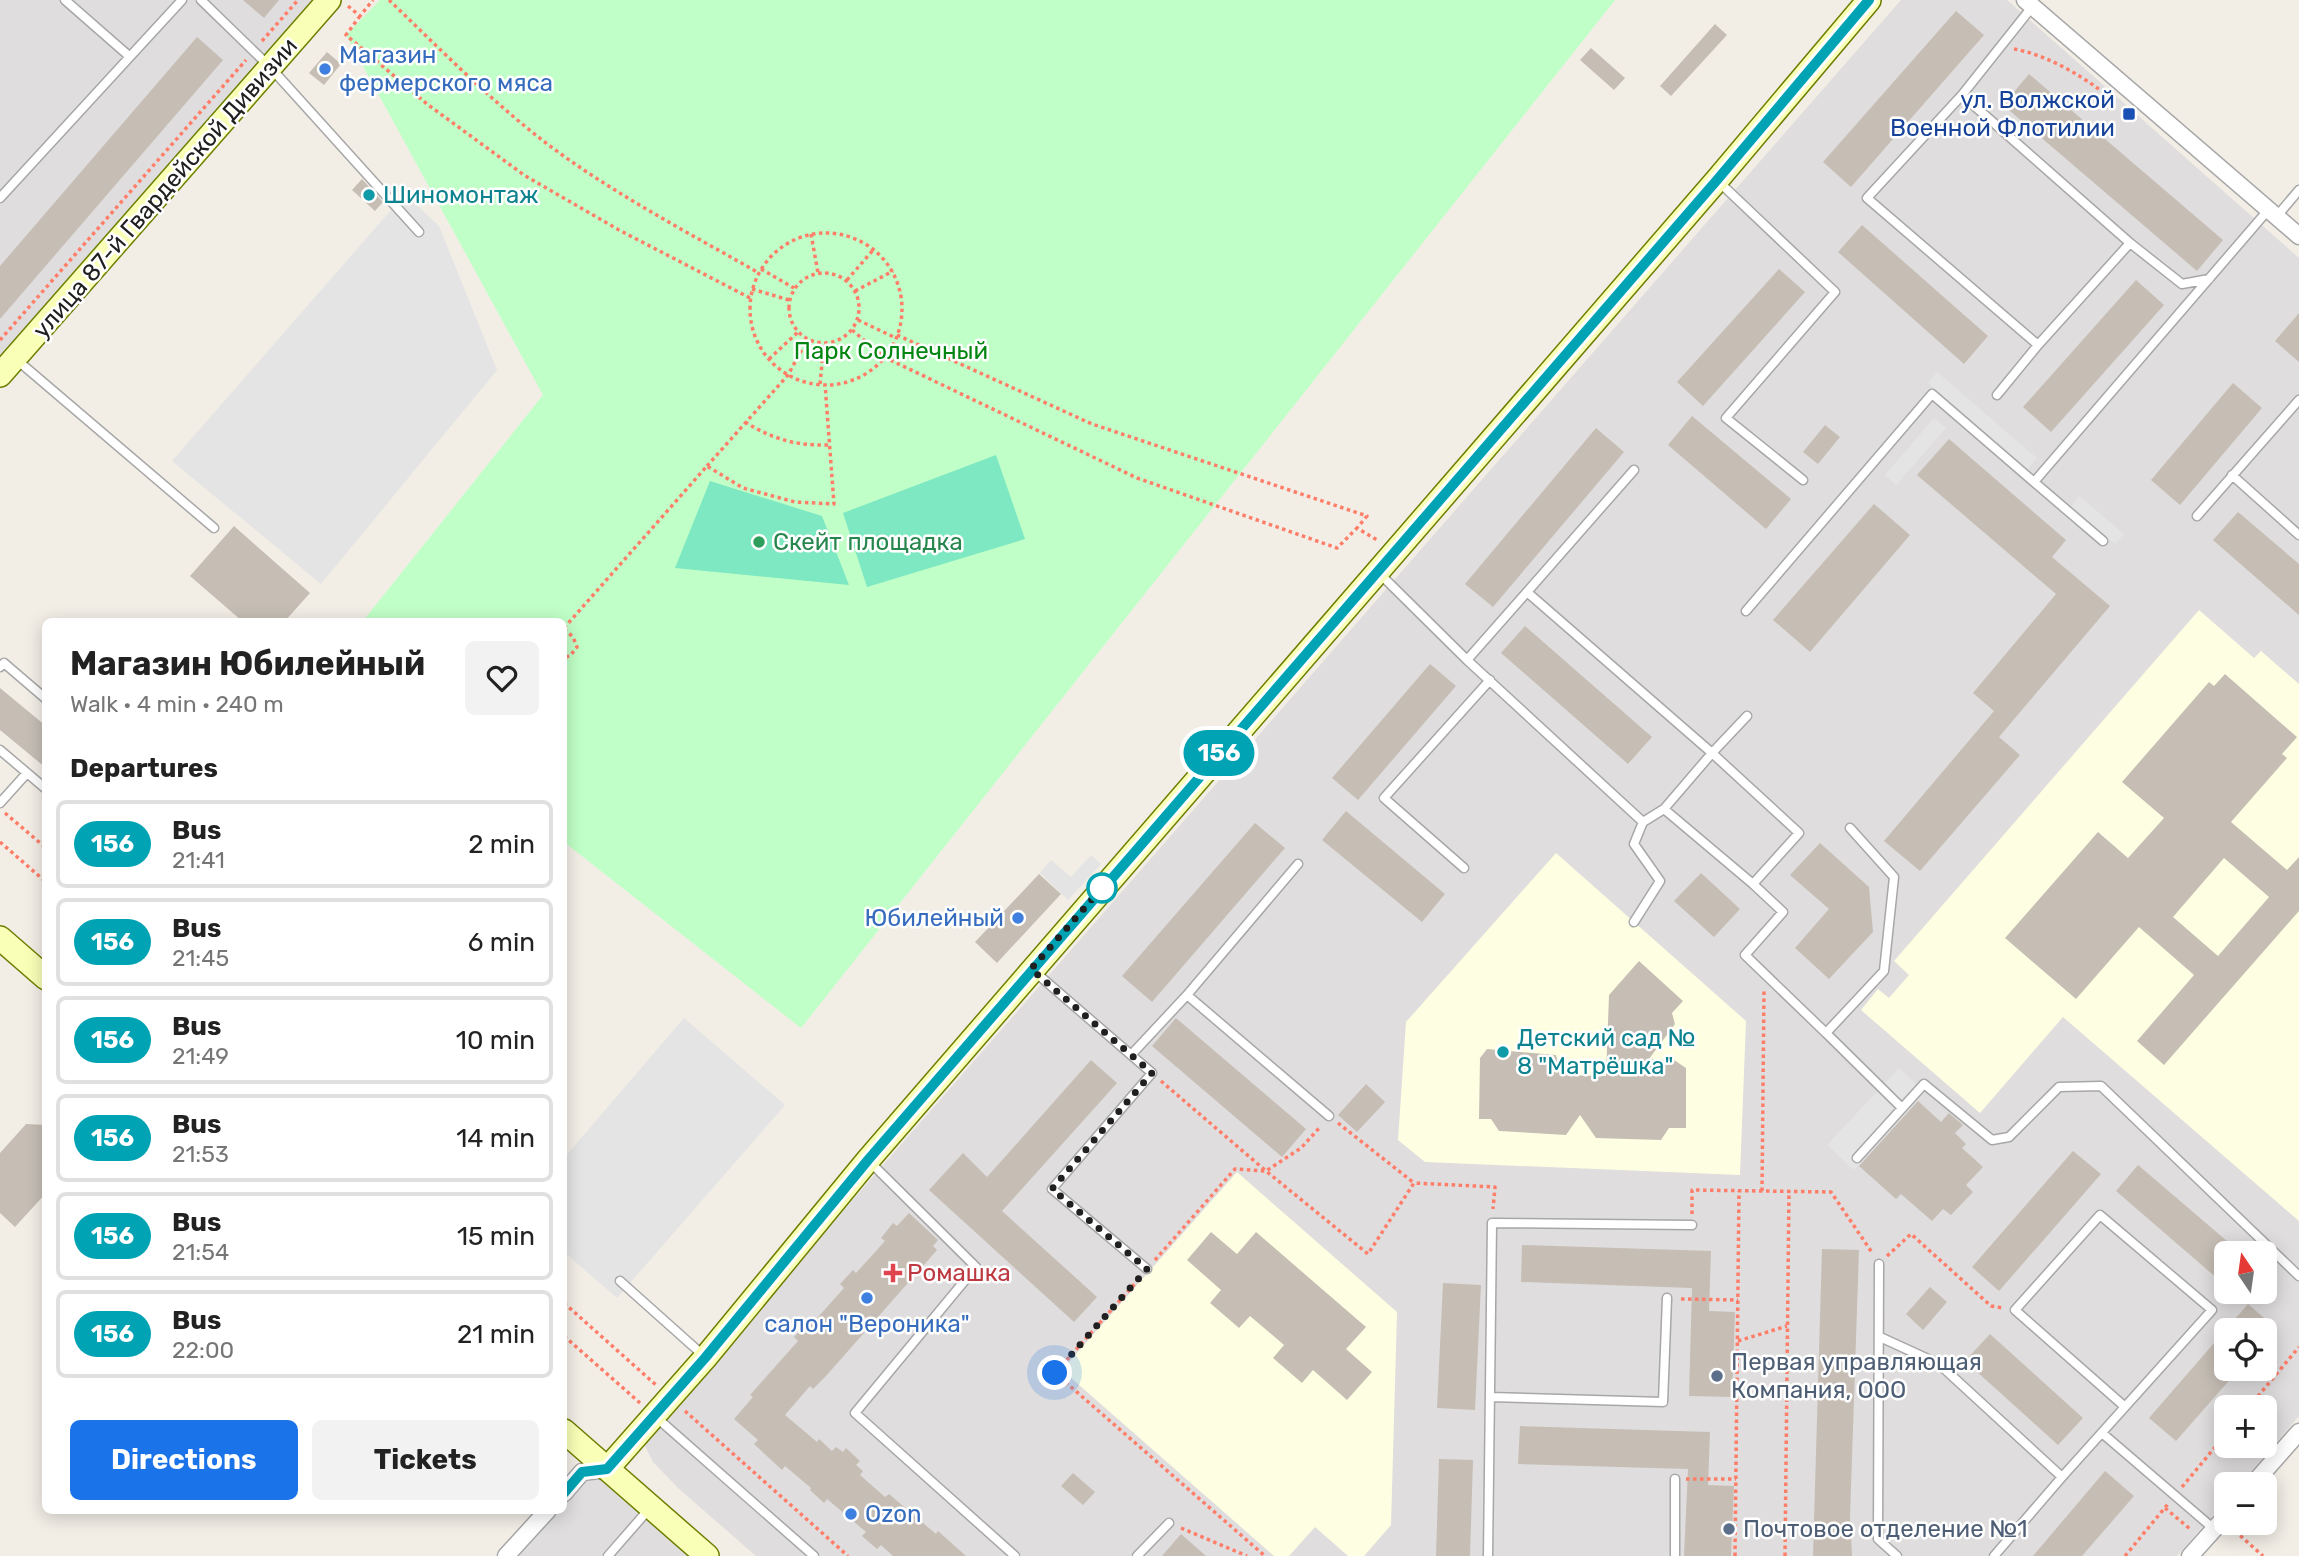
<!DOCTYPE html>
<html lang="en">
<head>
<meta charset="utf-8">
<style>
	:root { --surface:#fff; --page:#f2f2f2; --text:#222; --muted:#767676; --line:#e0e0e0; --accent:#1a73e8 }
	body { margin:0; font-family:Rubik,sans-serif; background:var(--page); color:var(--text); height:100vh; display:flex; flex-direction:column; font-size:26px; white-space:nowrap }
	* { box-sizing:border-box; margin:0 }
	p { font-size:23px; color:var(--muted) }
	.icon { flex:none; width:38px; height:38px; fill:none; stroke:currentColor; stroke-width:2; stroke-linecap:round; stroke-linejoin:round }
	.map { position:relative; flex:1; overflow:hidden }
	.panel { position:absolute; left:42px; top:618px; width:525px; height:896px; display:flex; flex-direction:column; background:var(--surface); border-radius:10px; box-shadow:0 4px 18px #0003 }
	.panel>* { flex:none }
	.badge { padding:0 14px; border-radius:23px; font-size:24px; line-height:46px }
	.needle { width:46px; rotate:347deg }
	.controls { position:absolute; left:2214px; top:1241px; display:grid; gap:14px }
	.controls a { display:grid; place-items:center; width:63px; height:63px; border-radius:10px; background:var(--surface); box-shadow:0 4px 18px #0003; font-size:35px }
	.you { position:absolute; width:35px; height:35px; margin:-18px; border:5px solid #fff; border-radius:50%; background:#1a73e8; box-shadow:0 0 0 10px #1a73e833 }
	.map>.badge { position:absolute; translate:-50% -50%; box-shadow:0 0 0 4px #fff }
	h2 { padding:0 28px; font-size:26px; line-height:63px }
	.round { display:grid; place-items:center; flex:none; width:74px; height:74px; border-radius:10px; background:var(--page) }
	.head { display:flex; align-items:center; justify-content:space-between; height:119px; padding:0 28px }
	h1 { font-size:33px; font-weight:700; line-height:52px }
	.button { display:flex; gap:14px; margin-top:auto; padding:14px 28px }
	.button a { flex:1; height:80px; border-radius:10px; background:var(--accent); color:#fff; font-size:28px; font-weight:700; line-height:80px; text-align:center }
	.button a+a { background:var(--page); color:var(--text) }
	ul { padding:0; list-style:none }
	li { display:flex; align-items:center; gap:21px; height:88px; margin:0 14px 10px; padding:0 14px; border:4px solid var(--line); border-radius:10px }
	li div { flex:1 }
	li b { display:block; font-size:26px }
	li em { font-style:normal }
	li .badge { min-width:77px; font-weight:700; text-align:center }
	.map>svg:first-child { display:block }
	.residential { fill:#dfdddd; fill-rule:evenodd }
	.education { fill:#feffe2 }
	.park { fill:#c0ffc7 }
	.pitch { fill:#7de8c2 }
	.parking { fill:#e4e4e4 }
	.building { fill:#c6beb5; fill-rule:evenodd }
	.lines { fill:none; stroke-linecap:round; stroke-linejoin:round }
	.lane-casing { stroke:#a7a7a7; stroke-width:11 }
	.street-casing { stroke:#a7a7a7; stroke-width:19 }
	.secondary-casing { stroke:#6d7f00; stroke-width:26 }
	.path { stroke:#ff7e6a; stroke-width:3.5; stroke-dasharray:3.5 3.5; stroke-linecap:butt }
	.lane { stroke:#fff; stroke-width:8 }
	.street { stroke:#fff; stroke-width:16 }
	.secondary { stroke:#f9ffb7; stroke-width:23 }
	.line-casing { stroke:#fff; stroke-width:16 }
	.line { stroke:#00a3b4; stroke-width:10 }
	.walk { stroke:#202020; stroke-width:7; stroke-dasharray:0 12.6 }
	.shop-dot { fill:#3f7fe0; stroke:#fff; stroke-width:2.5 }
	.transit-dot { fill:#1a4fb4; stroke:#fff; stroke-width:2.5 }
	.culture-dot { fill:#0f9aa8; stroke:#fff; stroke-width:2.5 }
	.leisure-dot { fill:#2e9e5b; stroke:#fff; stroke-width:2.5 }
	.stop-dot { fill:#fff; stroke:#00a3b4; stroke-width:3.5 }
	.health-dot { fill:#e0444e; stroke:#fff; stroke-width:2.5 }
	.service-dot { fill:#5c6f8a; stroke:#fff; stroke-width:2.5 }
	.labels { text-anchor:middle; stroke-width:5; stroke-linejoin:round; paint-order:stroke }
	.shop-label { font-size:24px; fill:#366cbe; stroke:#fff; text-anchor:start }
	.transit-label { font-size:24px; fill:#164399; stroke:#fff; text-anchor:end }
	.street-label { font-size:24px; fill:#202020; stroke:#fff }
	.culture-label { font-size:24px; fill:#0d838f; stroke:#fff; text-anchor:start }
	.park-label { font-size:24px; fill:#028611; stroke:#fff }
	.leisure-label { font-size:24px; fill:#27864d; stroke:#fff; text-anchor:start }
	.health-label { font-size:24px; fill:#be3a42; stroke:#fff; text-anchor:start }
	.service-label { font-size:24px; fill:#4e5e75; stroke:#fff; text-anchor:start }
</style>
</head>
<body>
<div class="map">
<svg width="2299" height="1556" viewBox="0 0 2299 1556">
	<rect width="100%" height="100%" fill="#f2eee6"/>
	<path class="residential" d="M0,0h316l-316,362z
		M1901,0h106l292,258v1158l-59,68h-14v16l-49,56h-1421l-78,-68 -25,-26 -8,-16 4,-13zM2226,1253h38v39h-38zM2226,1330h38v38h-38zM2226,1407h38v39h-38z
		M582,1462l108,94h-191l40,-46h25v-27z"/>
	<path class="education" d="M2199,610l55,48 7,-7 38,33v537l-236,-204 -83,96 -119,-103 17,-21 11,9 20,-23 -15,-14z
		M1556,853l190,168 -6,154 -315,-13 -27,-22 8,-118z
		M1237,1172l160,140 -6,213 -27,31h-16l-33,-29 -26,29h-15l-212,-186z"/>
	<path class="park" d="M380,0h1235l-814,1028 -237,-186v-221h-201l180,-226 -197,-360z"/>
	<path class="pitch" d="M996,455l29,84 -158,48 -24,-74z
		M710,481l112,35 27,69 -174,-17z"/>
	<path class="parking" d="M405,194l34,32 58,144 -176,214 -149,-123z
		M1937,372l100,86 -9,11 -100,-86z
		M1934,418l12,10 -50,57 -11,-10z
		M2079,496l45,38 -9,10 -44,-38z
		M1091,855l10,9 -33,36 -28,-27 11,-13 20,17z
		M684,1018l101,87 -168,193 -53,-46v-94z
		M1899,1068l26,24 -71,78 -27,-25z"/>
	<path class="building" d="M243,0h36l-15,18z
		M1956,11l28,24 -133,152 -28,-25z
		M1715,24l12,11 -56,61 -11,-10z
		M197,37l26,23 -223,259v-53z
		M1591,48l34,30 -11,12 -34,-30z
		M327,52l14,12 -17,21 -15,-12z
		M2029,74l194,166 -26,31 -194,-166z
		M362,179l21,23 -8,9 -23,-21z
		M1862,225l126,111 -24,28 -126,-112z
		M1779,269l26,23 -102,114 -26,-24z
		M2136,280l28,25 -113,127 -28,-25z
		M2299,313v49l-24,-21z
		M2233,383l29,25 -82,97 -29,-25z
		M1692,416l99,83 -25,30 -98,-84z
		M1825,425l15,12 -22,27 -15,-12z
		M1596,428l28,24 -131,155 -28,-23z
		M1949,439l117,101 -14,17 58,49 -111,131 21,18 -100,116 -36,-30 110,-130 -21,-18 83,-99 -139,-119z
		M1874,504l36,31 -100,117 -37,-32z
		M2238,512l61,52v51l-86,-75z
		M234,526l76,67 -25,28h-43l-52,-45z
		M1525,626l127,111 -24,27 -127,-111z
		M1430,664l26,22 -98,114 -26,-22z
		M2225,674l72,63 -15,17 5,4 -56,64 56,48 12,-13v54l-135,154 -27,-24 57,-66 -55,-48 -63,72 -71,-61 93,-106 30,26 36,-40 -42,-36 87,-100 5,4zM2224,858l45,39 -51,59 -45,-39z
		M0,688l46,38v42l-46,-38z
		M1346,811l99,83 -23,28 -100,-82z
		M1255,823l30,25 -133,154 -30,-26z
		M1820,843l49,44 4,45 -44,47 -34,-31 34,-39 -39,-34z
		M1701,873l39,36 -26,28 -40,-36z
		M1039,874l22,20 -64,69 -22,-21z
		M1639,961l44,40 -11,12 3,11 -26,35 25,1 12,8v60h-17l-8,12 -65,-2 -16,-23 -14,20 -67,-4 -8,-12h-12l1,-61 7,-9 69,6 5,20 45,1 3,-81z
		M1176,1018l130,111 -24,28 -130,-111z
		M1091,1060l26,23 -115,128 95,86 -23,25 -145,-132 34,-37 24,24z
		M1366,1084l19,18 -28,30 -19,-17z
		M1918,1101l23,21 8,-9 14,12 -8,8 11,11 -4,4 21,19 -17,18 7,7 -22,23 -8,-6 -11,12 -31,-27 -5,5 -37,-33z
		M26,1124l20,1v68l-31,34 -15,-14v-60z
		M2073,1151l28,23 -102,117 -27,-24z
		M2138,1165l103,88h-15v33l-110,-95z
		M909,1213l29,27 -5,6 4,4 -111,126 -13,13 -3,-3 -25,29 32,27 2,-3 13,12 4,-4 7,5 3,-4 14,13 -4,4 7,6 -3,4 25,22 4,-3 47,40 2,-3 28,25h-73l-12,-11 -4,4 -15,-13 4,-4 -39,-33 -3,4 -14,-13 1,-2 -26,-22 -3,4 -28,-26 4,-4 -24,-21 19,-22 -3,-2 48,-54 -4,-4 13,-14 3,3 34,-38 -4,-4 13,-14 3,3 29,-32 -4,-3 12,-15 4,3z
		M1211,1232l26,22 19,-22 110,95 -20,22 26,23 -25,28 -34,-30 -11,13 -29,-25 11,-13 -34,-29 -11,12 -29,-25 11,-13 -34,-30z
		M1522,1245l189,6 -2,60 26,1 -3,85 -43,-1 3,-108 -171,-6z
		M1822,1249l37,1 -9,267 2,39h-39z
		M1443,1283l38,2 -6,125 -38,-2z
		M1930,1287l17,15 -24,28 -17,-16z
		M2248,1304l30,26h-52v38h14l-64,73 -27,-23z
		M1990,1334l93,84 -25,27 -93,-84z
		M1520,1426l190,6 -2,53 26,1 -3,70h-47l4,-87 -170,-5z
		M1439,1459l34,1 -3,96h-34z
		M2105,1471l29,25 -52,60h-49z
		M1073,1473l22,19 -12,13 -22,-19z
		M1181,1534l25,22h-44z"/>
	<g class="lines">
		<g class="lane-casing">
			<path id="lane" d="M65,0l64,56
				M201,0l69,67 149,165
				M1962,95l168,148 -92,102 -171,-147 95,-103 70,-88
				M1718,181l117,111 -109,126 77,62
				M0,198l182,-198
				M2277,216l22,-26
				M2130,243l52,41 27,-5
				M17,360l197,168
				M1997,395l41,-50
				M2232,475l67,60
				M2197,516l102,-116
				M2103,541l-69,-59 235,-273
				M1379,573l88,87 176,162 21,-13 48,-56 -185,-161 107,-122
				M1746,611l186,-217 102,88
				M1467,660l60,-68
				M0,667l4,-4 42,36
				M1747,716l-35,37 87,80 -46,51
				M0,750l46,39
				M0,803l27,-30
				M1664,809l89,75 30,28 -38,43 81,78 58,-62 10,-94 -44,-49
				M1464,868l-80,-70 106,-118
				M1634,922l26,-41 -26,-37 9,-22
				M1035,972l117,101 -100,116 95,80
				M1187,995l142,121
				M1826,1033l76,75
				M1131,1055l56,-60 111,-131
				M1857,1158l67,-74 68,56 17,-3 50,-50 42,-1 198,190
				M870,1162l106,105 -121,146 160,143
				M1879,1264l-1,275 19,17
				M620,1281l84,75
				M1880,1337l59,27 123,113
				M1490,1397l173,5 4,-104
				M657,1418l157,138
				M2102,1433l112,96
				M608,1556l41,-47
				M1137,1556l32,-33
				M1488,1556l4,-333 200,2
				M1675,1556v-77
				M1994,1556l68,-79 150,-167 -112,-95 -85,95 109,96"/>
		</g>
		<g class="street-casing">
			<path id="street" d="M2025,0l274,236
				M2253,1484l46,-52
				M564,1493l18,-21 25,-3
				M506,1556l42,-46
				M2190,1556l36,-40"/>
		</g>
		<g class="secondary-casing">
			<path id="secondary" d="M0,375l329,-375
				M0,938l46,40
				M564,1431l143,125
				M607,1469l98,-111 163,-198 849,-980 152,-180"/>
		</g>
		<path class="path" d="M389,0c51,49 101,100 157,143 66,50 141,89 213,130
			M348,6l12,10 13,-16
			M360,16l-14,19 81,69 97,71 95,55 133,69
			M262,41l36,-41
			M2014,49c29,5 62,23 86,41
			M750 309a76 76 0 1 1 152 0a76 76 0 1 1-152 0Z
			M811,234l7,39
			M761,269l33,19
			M789 308a35 35 0 1 1 70 0a35 35 0 1 1-70 0Z
			M847,280l27,-31
			M752,289l37,11
			M855,291l38,-20
			M858,320l38,18
			M852,330l32,27 253,121 200,70 20,-20
			M897,335l195,89 275,92 -10,12 20,12
			M0,340l246,-280
			M769,359l29,-27
			M820,384l4,-41
			M745,422c27,17 52,24 84,23
			M707,466l81,-91 19,-35
			M564,628l143,-162 36,22 52,14 39,2 -9,-120
			M564,629l9,8 4,10 -7,9 -6,1
			M5,813l41,35
			M0,842l46,40
			M1161,1081l105,90 35,-23 20,-22
			M1338,1123l76,60
			M1762,1191l2,-201
			M1692,1214v-24l139,2 42,62
			M1887,1256l24,-22 80,72 12,2
			M1155,1260l80,-91 31,2 102,83 46,-71 81,4 -2,22
			M1139,1279l-84,94 210,183
			M1681,1299l57,1
			M564,1303l92,82
			M564,1336l76,67
			M1738,1341l49,-15
			M2249,1407l50,-60
			M685,1411l163,145
			M1686,1479h50
			M2182,1487l44,-53
			M2165,1508l25,21
			M1181,1528l66,28
			M2235,1531l28,25
			M1735,1556l4,-365
			M1785,1556l4,-365
			M2125,1556l43,-52"/>
		<use href="#lane" class="lane"/>
		<use href="#street" class="street"/>
		<use href="#secondary" class="secondary"/>
	</g>
	<g class="lines">
		<g class="line-casing">
			<path id="line" d="M564,1493l18,-21 25,-3 98,-111 163,-198 849,-980 152,-180"/>
		</g>
		<use href="#line" class="line"/>
		<path class="walk" d="M1055,1373l92,-104 -95,-80 100,-116 -121,-104 71,-81"/>
	</g>
	<g class="shop-dot">
		<circle cx="325" cy="69" r="7"/>
		<circle cx="1018" cy="918" r="7"/>
		<circle cx="867" cy="1298" r="7"/>
		<circle cx="851" cy="1514" r="7"/>
	</g>
	<rect class="transit-dot" x="2122" y="107" width="14" height="14" rx="3.5"/>
	<g class="culture-dot">
		<circle cx="369" cy="195" r="7"/>
		<circle cx="1503" cy="1052" r="7"/>
	</g>
	<circle class="leisure-dot" cx="759" cy="542" r="7"/>
	<circle class="stop-dot" cx="1102" cy="888" r="14"/>
	<path class="health-dot" d="M889.5 1262.5h7v7h7v7h-7v7h-7v-7h-7v-7h7z"/>
	<g class="service-dot">
		<circle cx="1717" cy="1376" r="7"/>
		<circle cx="1729" cy="1529" r="7"/>
	</g>
	<g class="labels">
		<g class="shop-label">
			<text x="339" y="63">Магазин<tspan x="339" dy="28">фермерского мяса</tspan></text>
			<text x="1004" y="926" text-anchor="end">Юбилейный</text>
			<text x="867" y="1332" text-anchor="middle">салон "Вероника"</text>
			<text x="865" y="1522">Ozon</text>
		</g>
		<g class="transit-label">
			<text x="2115" y="108">ул. Волжской<tspan x="2115" dy="28">Военной Флотилии</tspan></text>
		</g>
		<g class="street-label">
			<text transform="translate(165 188) rotate(-49)" y="8">улица 87-й Гвардейской Дивизии</text>
		</g>
		<g class="culture-label">
			<text x="383" y="203">Шиномонтаж</text>
			<text x="1517" y="1046">Детский сад №<tspan x="1517" dy="28">8 "Матрёшка"</tspan></text>
		</g>
		<g class="park-label">
			<text x="891" y="359">Парк Солнечный</text>
		</g>
		<g class="leisure-label">
			<text x="773" y="550">Скейт площадка</text>
		</g>
		<g class="health-label">
			<text x="907" y="1281">Ромашка</text>
		</g>
		<g class="service-label">
			<text x="1731" y="1370">Первая управляющая<tspan x="1731" dy="28">Компания, ООО</tspan></text>
			<text x="1743" y="1537">Почтовое отделение №1</text>
		</g>
	</g>
</svg>
<div class="controls">
<a><svg class="needle" viewBox="-14 -14 28 28"><path d="M0-13l5 13h-10z" fill="#e53935"/><path d="M0 13l5-13h-10z" fill="#767676"/></svg></a>
<a><svg class="icon" aria-label="locate" viewBox="0 0 24 24"><circle cx="12" cy="12" r="6"/><path d="M12 2v4M12 18v4M2 12h4M18 12h4"/></svg></a>
<a>+</a>
<a>−</a>
</div>
<div class="you" style="left:1055px;top:1373px"></div>
<b class="badge" style="left:1219px;top:753px;background:#00a3b4;color:#fff">156</b>
<section class="panel">
<div class="head"><div><h1>Магазин Юбилейный</h1><p>Walk · 4 min · 240 m</p></div><a class="round"><svg class="icon" aria-label="heart" viewBox="0 0 24 24"><path d="M12 20l-8-8c-3-5 5-10 8-4 3-6 11-1 8 4z"/></svg></a></div>
<h2>Departures</h2>
<ul>
<li><span class="badge" style="background:#00a3b4;color:#fff">156</span><div><b>Bus</b><p>21:41</p></div><em>2 min</em></li>
<li><span class="badge" style="background:#00a3b4;color:#fff">156</span><div><b>Bus</b><p>21:45</p></div><em>6 min</em></li>
<li><span class="badge" style="background:#00a3b4;color:#fff">156</span><div><b>Bus</b><p>21:49</p></div><em>10 min</em></li>
<li><span class="badge" style="background:#00a3b4;color:#fff">156</span><div><b>Bus</b><p>21:53</p></div><em>14 min</em></li>
<li><span class="badge" style="background:#00a3b4;color:#fff">156</span><div><b>Bus</b><p>21:54</p></div><em>15 min</em></li>
<li><span class="badge" style="background:#00a3b4;color:#fff">156</span><div><b>Bus</b><p>22:00</p></div><em>21 min</em></li>
</ul>
<div class="button"><a>Directions</a><a>Tickets</a></div>
</section>
</div>
</body>
</html>
